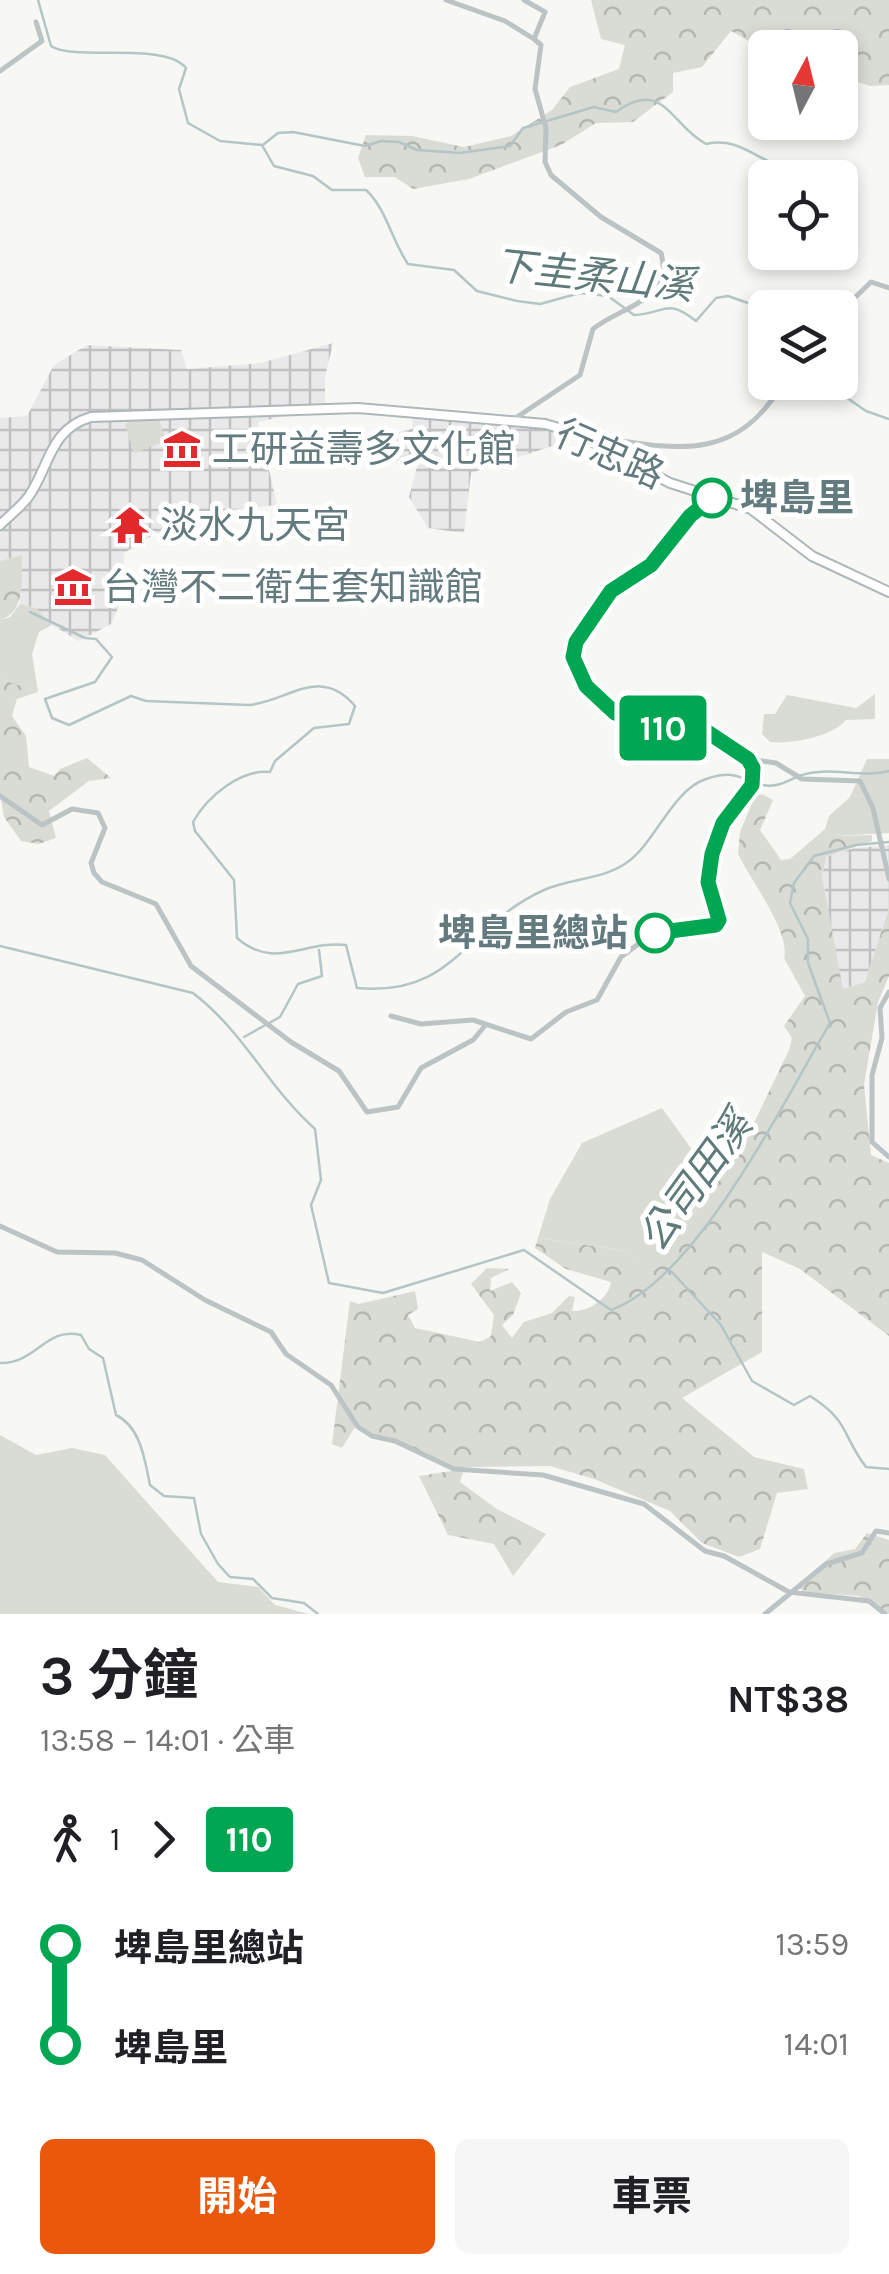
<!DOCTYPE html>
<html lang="zh-TW">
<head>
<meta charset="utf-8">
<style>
	:root { --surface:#fff; --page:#f6f6f6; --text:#202124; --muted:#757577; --accent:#ea580c }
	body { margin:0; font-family:Karla,"Noto Sans TC",sans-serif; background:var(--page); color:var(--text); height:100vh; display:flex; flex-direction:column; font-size:38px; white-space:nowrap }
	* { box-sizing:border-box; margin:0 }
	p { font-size:32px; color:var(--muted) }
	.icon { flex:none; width:55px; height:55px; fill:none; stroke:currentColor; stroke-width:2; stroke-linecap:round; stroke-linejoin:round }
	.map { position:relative; height:1614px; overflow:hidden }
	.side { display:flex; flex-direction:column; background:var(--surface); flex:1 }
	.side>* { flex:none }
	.badge { padding:0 20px; border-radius:8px; font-size:35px; line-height:65px }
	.needle { width:65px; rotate:7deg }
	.tools { position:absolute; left:748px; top:30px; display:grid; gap:20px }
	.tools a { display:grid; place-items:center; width:110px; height:110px; border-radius:15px; background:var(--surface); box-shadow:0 5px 15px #0003; font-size:50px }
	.map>.badge { position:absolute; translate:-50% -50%; box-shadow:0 0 0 5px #fff }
	.legs { display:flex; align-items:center; gap:15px; height:110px; padding:0 40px; font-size:32px }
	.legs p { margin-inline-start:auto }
	.headline { display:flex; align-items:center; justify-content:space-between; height:170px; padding:0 40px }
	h1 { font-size:55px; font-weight:700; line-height:75px }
	.cta { display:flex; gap:20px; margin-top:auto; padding:20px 40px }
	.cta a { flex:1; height:115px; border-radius:15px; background:var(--accent); color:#fff; font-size:40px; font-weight:700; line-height:115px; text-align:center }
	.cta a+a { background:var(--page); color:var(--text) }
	ul { padding:0 40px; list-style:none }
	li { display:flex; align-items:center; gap:35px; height:100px; font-size:38px }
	li i { display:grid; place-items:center; width:15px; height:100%; margin:0 12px; background:currentColor }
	li i::after { content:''; width:25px; height:25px; margin:-12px; border:8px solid; border-radius:50%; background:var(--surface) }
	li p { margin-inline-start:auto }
	li:first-child i { background:linear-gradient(#0000 50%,currentColor 0) }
	li:last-child i { background:linear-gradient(currentColor 50%,#0000 0) }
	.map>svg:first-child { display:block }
	.industrial { fill:url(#industrial-grid) }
	.green { fill:#d9dcd4 }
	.forest { fill:url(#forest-crowns) }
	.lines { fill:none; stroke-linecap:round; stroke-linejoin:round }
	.stream { stroke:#b3c5c5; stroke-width:2.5 }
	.secondary-casing { stroke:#aeb7ba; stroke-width:12 }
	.street { stroke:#bcc3c5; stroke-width:5 }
	.secondary { stroke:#fff; stroke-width:8 }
	.line-1-casing { stroke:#fff; stroke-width:22 }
	.line-1 { stroke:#00a651; stroke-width:15 }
	.stop-1-dot { fill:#fff; stroke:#00a651; stroke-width:5 }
	.labels { text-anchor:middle; stroke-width:10; stroke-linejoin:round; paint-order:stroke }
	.poi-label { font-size:38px; fill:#637a7f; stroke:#fff; text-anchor:start }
	.street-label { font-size:38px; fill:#637a7f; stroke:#fff }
	.stop-label { font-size:38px; font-weight:bold; fill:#637a7f; stroke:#fff; text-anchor:start }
	.water-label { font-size:40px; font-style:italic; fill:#5e7a7a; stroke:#fff }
</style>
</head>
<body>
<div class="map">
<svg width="889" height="1614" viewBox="0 0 889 1614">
	<defs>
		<pattern id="industrial-grid" width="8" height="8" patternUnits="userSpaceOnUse" patternTransform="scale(2.5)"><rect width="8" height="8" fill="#e8e9e8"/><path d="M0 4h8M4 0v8" fill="none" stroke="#c0c2c1"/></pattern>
		<pattern id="forest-crowns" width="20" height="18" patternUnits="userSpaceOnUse" patternTransform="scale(2.5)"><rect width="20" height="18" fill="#d9dcd4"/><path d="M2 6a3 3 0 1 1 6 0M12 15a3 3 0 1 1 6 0" fill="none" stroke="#b4b7b1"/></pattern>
	</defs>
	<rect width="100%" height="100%" fill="#f7f7f4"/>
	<path class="industrial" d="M333,343l-8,34v30l-67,15 19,83 -56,6 -66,23 -31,19 -2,46 -11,25 -32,17 -27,-16 -16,-17 -16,-4 2,-49 -22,6v-143l27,-2 27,-51 33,-20 94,5 6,19 74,-6z
		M414,411l88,5 43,6 13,7 -3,16 -84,28 -7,60 -36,-5 -19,-31 9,-34 -33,-3v-24l27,-7z
		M889,845v63l-24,74 -23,7 -20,-113 4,-19 28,-9z"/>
	<path class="green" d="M130,420h29l7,21 -32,12 -9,-28z
		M20,604l16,4 16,17 -13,7 -7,22 6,38 -38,-13v-59l10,-3z
		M875,694v25l-29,1c-14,17 -54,24 -76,22l-8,-8 2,-20h11l12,-19 69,13z
		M867,759h22v74l-55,3 -9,-7 4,-13 21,-19z
		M662,1108l33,46 27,17 -66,99 -30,-19 -88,-13 12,-39 32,-56z
		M0,1435l36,20 36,-7 33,7 113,127 40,5 17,18 34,9h-309z"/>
	<path class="forest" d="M591,0h298v85l-19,1 -30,-10v-28l-75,2 -34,-19 -29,36 -29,6v19l-40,30 -37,1 -35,22 -92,34 -56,10 -18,-12h-30l-7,-19 8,-23 46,1 52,11 47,-11 41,-26 18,-23 49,-18 6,-24 -24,-6z
		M22,555c-1,22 5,57 -22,65v-59z
		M0,679l38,13 -21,7 -5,17 14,20 3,31 25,9 6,-7 27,-11 24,20 -22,3 -40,30 7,27 -17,6 -18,-3 -17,-24 -4,-24z
		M762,794l11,6 -13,30 21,30 9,-1 35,-30 9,7 38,-1v6l-46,16 -4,19 21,113 22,-7 24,-74v68l-11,26 -14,83 7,70 18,8v173l-89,-67 -38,-17v100l-80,46 72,59 50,12 4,20 -31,4 -17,56 -21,8 -37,-14 -32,-32 -76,-32 -44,-13 -85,1 -5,15 37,27 49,25 -33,42 -19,-32 -46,-9 -29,-59 32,-5 1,-5 -97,-39 -13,21 -10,-4 18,-143 9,3 56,-13 3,18 -10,6 7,13 65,14 11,-6 3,-21 -23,-31 16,-16 22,1 -18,9 -1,13 22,-9 9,11 -8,22 -11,10 10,13 12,-16 28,-9 17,-17 6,1 -3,14c17,1 37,-13 39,-29l-45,-13 -31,-21 3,-10 88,13 30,18 94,-138 39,-81 3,-12 -8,-12 21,-30 -21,-38c7,-25 -34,-79 -46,-104l2,-22 15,-36z
		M867,1533l22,7v74l-30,-18 -54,-4 -8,-5 37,-34 21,-4z"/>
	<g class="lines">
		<path class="stream" d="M38,0l13,46c24,16 114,-5 135,22l-7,21 9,34 32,18 42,4 12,21 39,10 19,14h34c20,18 26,51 42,74l46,6 23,21 40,10 23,3 40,-11 28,3 26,19c32,-1 31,-18 62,6l20,-23 12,-2 37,13
			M264,144l14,-11 15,-1 72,14 16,-5 18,1 18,8 43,3 50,-7 13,-18 71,-21 22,5c48,-35 55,14 90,32 35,-8 53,19 87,27 8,2 15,-2 23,-2 12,0 26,6 38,10
			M824,382l42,29 23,8
			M30,612l55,26 11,1 16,18 -17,25 -50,17 7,19 17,7 62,-29 15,5 103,4c38,-3 71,-41 106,1l-6,18 -35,4 -39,33 -5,11c-30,-3 -63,25 -77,50l2,9 39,49 3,58c38,33 67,2 109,7l11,43c99,9 107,-62 187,-98 27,-12 60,-10 85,-29 28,-22 44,-71 77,-82 30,-10 32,0 57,6 14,3 24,-4 36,-9 28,-11 62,3 90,-5
			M0,946l193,47c51,39 74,93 122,136l6,51 -10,25 18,78 54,10 141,-43 87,60c87,-32 172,-208 219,-287l-22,-60v-24l-18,-36 4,-20 20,-27 42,-11 33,-3
			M244,1037l36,-20 18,-33 24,-8 -3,-26
			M671,1271l50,54 31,56 42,24 16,-9c40,25 32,40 56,71l23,2
			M0,1363c36,1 46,-37 81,-28l8,14 14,9 13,57c25,12 29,46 34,70l14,11 30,2 7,36 17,30 12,13 23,2 19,19 32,5 14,11"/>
		<g class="secondary-casing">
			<path id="secondary" d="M0,525c9,-9 21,-18 29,-29 21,-31 21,-67 62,-79l267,-9 187,16 31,9 94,50 81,26 61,47 77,36"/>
		</g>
		<path class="street" d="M446,0l59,21 29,18
			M0,71l42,-30 -6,-19
			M840,312l31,-30 18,6
			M514,419l66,-44 13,-46c27,-22 81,-29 68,-76l-60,-36 -50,-42 -6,-13 1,-34 -11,-39 6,-44 -7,-6 11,-27 -21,-12
			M584,435c82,12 151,34 199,-53
			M712,498l-22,17 -39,50 -40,26 -18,25 -17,26 -3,15 13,29 19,20 30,15 37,10 31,-2 45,30 28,4 26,16 58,2 13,27 16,71
			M0,796l42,29 30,-16 26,4 7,15 -14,35 3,10 8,9 54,22 35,62 100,76 48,29 28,41 31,-5 23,-39 52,-28 11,-13
			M889,992l-9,16 2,30 -10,37v67l17,15
			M391,1016l30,8 52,-4 58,19 35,-27 31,-12 24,-43 28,-21 15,-7 51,-4 4,-5c-4,-15 -12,-32 -10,-47 1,-17 7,-39 16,-53 14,-21 37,-35 23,-61
			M0,1226l57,26 58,1 27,7 63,40 66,32 15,22 45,31 27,42 14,9 23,5 59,28 89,6 101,29 61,47 19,5 65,36 80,9 16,13
			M765,1614l61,-50 36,-11 14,-22 13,2"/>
		<use href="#secondary" class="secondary"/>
	</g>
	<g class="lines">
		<g class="line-1-casing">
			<path id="line-1" d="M655,933l61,-8 3,-5 -11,-38 4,-28 11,-31 29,-38 1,-17 -5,-9 -45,-30 -31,1 -57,-17 -29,-27 -13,-29 3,-15 35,-51 40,-26 39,-49 22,-18"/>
		</g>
		<use href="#line-1" class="line-1"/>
	</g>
	<defs>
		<g id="museum-bare" transform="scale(3)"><path d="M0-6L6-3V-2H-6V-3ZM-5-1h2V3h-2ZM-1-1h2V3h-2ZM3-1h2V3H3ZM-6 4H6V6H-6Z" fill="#e22a2d" stroke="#fff" stroke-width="2.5" paint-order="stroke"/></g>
		<g id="temple-bare" transform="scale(3)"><path d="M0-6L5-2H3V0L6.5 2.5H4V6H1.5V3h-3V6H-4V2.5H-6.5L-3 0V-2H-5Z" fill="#e22a2d" stroke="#fff" stroke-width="2.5" paint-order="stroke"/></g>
	</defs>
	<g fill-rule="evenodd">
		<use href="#museum-bare" x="182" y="449"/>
		<use href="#temple-bare" x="130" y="525"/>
		<use href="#museum-bare" x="73" y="587"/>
	</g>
	<g class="stop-1-dot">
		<circle cx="712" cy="498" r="18"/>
		<circle cx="655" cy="933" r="18"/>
	</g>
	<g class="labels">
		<g class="poi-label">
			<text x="212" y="462">工研益壽多文化館</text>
			<text x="160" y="538">淡水九天宮</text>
			<text x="103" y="600">台灣不二衛生套知識館</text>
		</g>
		<g class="street-label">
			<text transform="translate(610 454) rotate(24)" y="13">行忠路</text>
		</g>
		<g class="stop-label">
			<text x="740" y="511">埤島里</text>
			<text x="628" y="946" text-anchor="end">埤島里總站</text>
		</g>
		<g class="water-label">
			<text transform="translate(594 275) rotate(6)" y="14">下圭柔山溪</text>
			<text transform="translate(695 1181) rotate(-54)" y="14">公司田溪</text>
		</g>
	</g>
</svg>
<div class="tools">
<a><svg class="needle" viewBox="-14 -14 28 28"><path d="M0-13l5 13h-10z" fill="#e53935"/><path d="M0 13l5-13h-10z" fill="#757577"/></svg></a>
<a><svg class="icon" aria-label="locate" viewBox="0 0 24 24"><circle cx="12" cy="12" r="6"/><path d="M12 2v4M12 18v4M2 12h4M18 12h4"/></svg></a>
<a><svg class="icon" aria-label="layers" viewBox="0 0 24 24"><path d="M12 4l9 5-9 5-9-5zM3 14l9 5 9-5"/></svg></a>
</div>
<b class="badge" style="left:663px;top:728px;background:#00a651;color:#fff">110</b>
</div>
<section class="side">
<div class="headline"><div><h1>3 分鐘</h1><p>13:58 – 14:01 · 公車</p></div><b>NT$38</b></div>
<div class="legs"><svg class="icon" aria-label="walk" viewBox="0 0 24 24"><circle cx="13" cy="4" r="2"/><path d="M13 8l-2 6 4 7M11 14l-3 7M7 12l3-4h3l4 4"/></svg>1<svg class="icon" aria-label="forward" viewBox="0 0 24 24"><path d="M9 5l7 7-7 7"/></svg><b class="badge" style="background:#00a651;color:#fff">110</b></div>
<ul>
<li><i style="color:#00a651"></i><b>埤島里總站</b><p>13:59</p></li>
<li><i style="color:#00a651"></i><b>埤島里</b><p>14:01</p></li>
</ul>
<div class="cta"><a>開始</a><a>車票</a></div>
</section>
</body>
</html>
